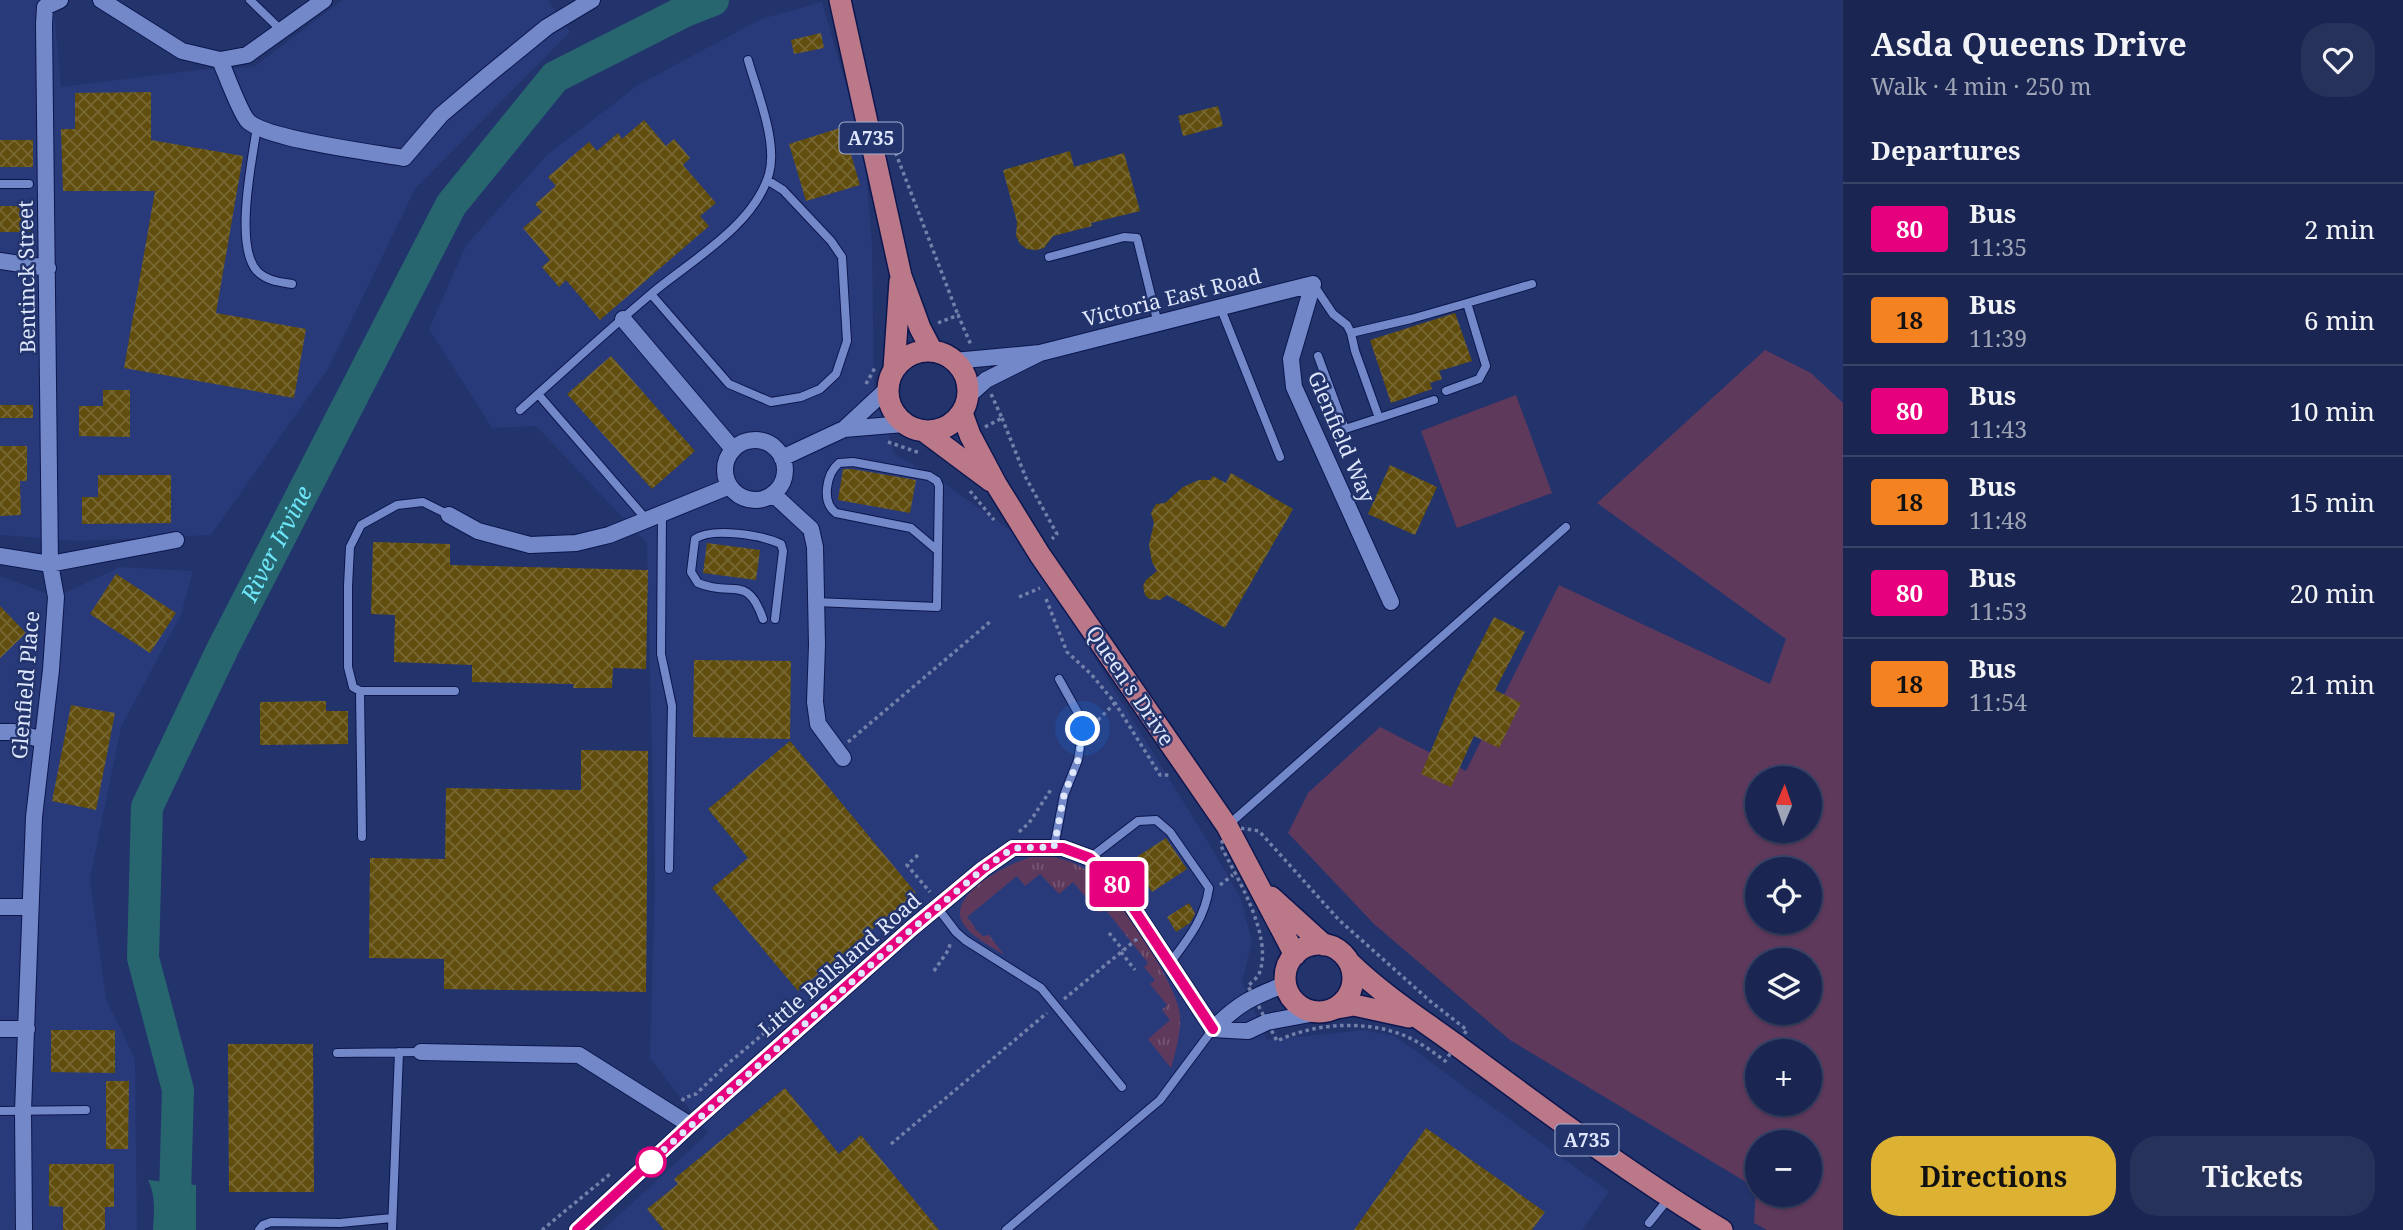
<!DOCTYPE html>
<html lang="en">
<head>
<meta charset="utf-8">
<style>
	:root { --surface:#1a2651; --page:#27325b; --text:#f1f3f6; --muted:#9fa5b7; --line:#384368; --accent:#ddb233 }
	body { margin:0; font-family:"Noto Serif",serif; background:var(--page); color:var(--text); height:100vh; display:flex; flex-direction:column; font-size:26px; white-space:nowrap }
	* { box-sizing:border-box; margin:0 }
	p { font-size:23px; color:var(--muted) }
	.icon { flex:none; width:38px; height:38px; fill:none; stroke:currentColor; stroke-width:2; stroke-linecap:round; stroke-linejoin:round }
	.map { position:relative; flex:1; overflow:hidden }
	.side { display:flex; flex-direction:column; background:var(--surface); width:560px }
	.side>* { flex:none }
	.badge { padding:0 14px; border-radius:5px; font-size:24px; line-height:46px }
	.needle { width:46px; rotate:2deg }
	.buttons { position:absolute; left:1745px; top:766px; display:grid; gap:14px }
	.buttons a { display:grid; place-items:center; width:77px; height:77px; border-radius:50%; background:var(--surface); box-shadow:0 2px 5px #0004,0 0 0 2px var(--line); font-size:35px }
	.you { position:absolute; width:35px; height:35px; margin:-18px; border:5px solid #fff; border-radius:50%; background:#1a73e8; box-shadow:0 0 0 10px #1a73e833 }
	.map>.badge { position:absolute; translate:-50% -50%; box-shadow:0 0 0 4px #fff }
	h2 { padding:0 28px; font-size:26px; line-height:63px }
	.round { display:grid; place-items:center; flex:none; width:74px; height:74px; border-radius:28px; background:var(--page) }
	.head { display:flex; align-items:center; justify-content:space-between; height:119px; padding:0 28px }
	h1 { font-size:33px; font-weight:700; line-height:52px }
	.cta { display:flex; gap:14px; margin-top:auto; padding:14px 28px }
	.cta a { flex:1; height:80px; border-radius:28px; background:var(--accent); color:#111; font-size:28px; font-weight:700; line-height:80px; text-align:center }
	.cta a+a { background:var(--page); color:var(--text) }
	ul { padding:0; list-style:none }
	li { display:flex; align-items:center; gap:21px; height:91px; padding:0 28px; border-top:2px solid var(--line) }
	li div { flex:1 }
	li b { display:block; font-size:26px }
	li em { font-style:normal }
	li .badge { min-width:77px; font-weight:700; text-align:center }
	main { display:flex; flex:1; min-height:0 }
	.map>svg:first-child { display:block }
	.built { fill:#283a7a }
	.grass { fill:url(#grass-tufts) }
	.park { fill:#5e395c; fill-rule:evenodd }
	.water { fill:#27656f }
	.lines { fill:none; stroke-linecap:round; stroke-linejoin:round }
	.river { stroke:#27656f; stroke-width:32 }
	.building { fill:url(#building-cross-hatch) }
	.service-casing { stroke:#0d174e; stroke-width:10 }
	.minor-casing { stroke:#0d174e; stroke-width:18 }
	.primary-casing { stroke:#0d174e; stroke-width:24 }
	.path { stroke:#7380aa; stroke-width:3.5; stroke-dasharray:3.5 3.5; stroke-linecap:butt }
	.service { stroke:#7288c9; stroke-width:8 }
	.minor { stroke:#7288c9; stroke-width:16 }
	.primary { stroke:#bb7889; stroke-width:21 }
	.line-casing { stroke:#fff; stroke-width:16 }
	.line { stroke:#e6007e; stroke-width:10 }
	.walk { stroke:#dee7fc; stroke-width:7; stroke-dasharray:0 12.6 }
	.stop-dot { fill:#fff; stroke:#e6007e; stroke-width:3.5 }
	.labels { text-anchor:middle; stroke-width:5; stroke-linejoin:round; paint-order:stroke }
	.shield { fill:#23336c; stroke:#a6b1d1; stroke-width:2 }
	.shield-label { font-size:19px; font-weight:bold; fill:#dee7fc }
	.street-label { font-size:21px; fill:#dee7fc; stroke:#23336c }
	.water-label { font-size:23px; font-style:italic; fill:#6ee6f9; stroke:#23336c }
</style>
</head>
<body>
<main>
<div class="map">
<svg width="1843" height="1230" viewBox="0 0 1843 1230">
	<defs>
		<pattern id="grass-tufts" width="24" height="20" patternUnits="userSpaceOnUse" patternTransform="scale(1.75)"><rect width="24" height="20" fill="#5e395c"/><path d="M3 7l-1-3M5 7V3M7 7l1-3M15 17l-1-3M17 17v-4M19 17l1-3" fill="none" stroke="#755674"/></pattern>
		<pattern id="building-cross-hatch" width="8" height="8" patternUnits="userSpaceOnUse" patternTransform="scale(1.75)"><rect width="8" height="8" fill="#614d0e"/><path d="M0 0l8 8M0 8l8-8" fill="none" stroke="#776732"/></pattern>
	</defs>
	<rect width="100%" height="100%" fill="#23336c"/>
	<path class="built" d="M0,0h53l8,87 137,-17 56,-3 88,-67h206l22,32 -155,157 -87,180 -117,166 -134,6 -77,-6z
		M822,2l42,146 8,96 2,141 20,69 38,21 88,62 190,308 31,54 11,43 -10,40 25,58 96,-10 32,6 214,156 -27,38h-979l105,-97 -58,-75 5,-179 -8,-336 -111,-117 -44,2 -63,-99 37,-84 82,-91 90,-69 123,-66z
		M120,567l73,4 -12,44 -60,112 -31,152 16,120 29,60 2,171h-137v-654l56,21z"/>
	<path class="grass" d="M1039,855c17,2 32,5 46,14 28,19 92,113 95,146 1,18 -4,35 -9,53l-23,-29 22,-19 -8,-10 5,-5 -17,-21 5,-4 -11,-13 4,-4 -43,-54 -6,4 -26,-31 -14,12 -19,-20 -15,12 -8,-10 -50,41 8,10 -1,1 9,8 6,-1 15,20c-13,-9 -31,-17 -40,-30 -22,-31 52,-66 75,-70z"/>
	<path class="park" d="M1765,350l46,23 32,30v827h-76l-13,-7 2,-35 -246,-148 -136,-116 -86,-91 20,-40 72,-66 86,44 93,-186 211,99 16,-45 -189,-136zM1757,779h53v52h-53zM1757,870h53v52h-53zM1757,961h53v52h-53zM1757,1052h53v52h-53zM1757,1143h53v52h-53z
		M1516,395l36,98 -95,35 -36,-97z"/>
	<path class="water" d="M148,1180l48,5v45h-43c1,-17 3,-34 -5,-50z"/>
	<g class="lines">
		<path class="river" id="s1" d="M174,1230l4,-140 -35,-132 4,-151 76,-159 228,-443 104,-128 130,-66 28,-11"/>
	</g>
	<path class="building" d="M821,33l3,15 -30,6 -3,-14z
		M151,92v48l92,16 -27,157 90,16 -12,69 -170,-30 31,-177h-92l-2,-62h14v-36z
		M1218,106l5,20 -40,10 -5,-20z
		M644,120l22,26 8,-7 16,19 -7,7 33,38 -16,13 9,10 -109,94 -34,-40 -7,7 -17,-20 8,-7 -27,-32 19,-16 -7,-8 21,-18 -8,-9 41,-35 8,9 21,-18 4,6z
		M843,127l17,58 -54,16 -17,-57z
		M0,140h33v27h-33z
		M1070,151l4,16 50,-14 16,58 -49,12 1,3 -39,10 -9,12 -8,2 -9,-1 -7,-5 -4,-8 1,-14 -14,-52z
		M0,206h32v26h-32z
		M1455,313l17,48 -33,10 3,8 -12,4 2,6 -41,14 -21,-63z
		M611,356l84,95 -43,38 -85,-95z
		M103,390h27v47l-51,-1v-30h24z
		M0,405h33v13h-33z
		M0,446h27v35h-7l1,34 -21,1z
		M1390,465l47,22 -22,48 -47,-21z
		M843,469h9l64,11 -6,33 -72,-13z
		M1231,473l62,36 -68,119 -58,-33 -7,5 -11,-1 -4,-4 -2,-9 3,-6 11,-9 -5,-9 -3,-17 5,-22 -3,-10 5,-9 9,-1 18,-16 16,-7h11l3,-4 13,7z
		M98,475h73v48l-89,1v-27h16z
		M373,542l77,2v21l198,5 -2,99 -33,-1 -1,20h-39l1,-4 -102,-2v-17l-78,-3 1,-47 -24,-1z
		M707,543l53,7 -4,30 -53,-7z
		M116,574l60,39 -26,40 -60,-39z
		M0,606l26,27 -26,25z
		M1494,617l31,15 -30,58 26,13 -22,45 -25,-12 -23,51 -30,-13 36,-85z
		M694,660l97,1 -1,78 -97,-2z
		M326,701v10h22v33l-88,1v-43z
		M71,705l44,8 -19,97 -44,-9z
		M790,741l126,152 -118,98 -86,-103 36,-30 -40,-49z
		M581,750l67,1 -2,241 -202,-3v-30l-75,-1 1,-100 75,1 1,-71 135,2z
		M1166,838l21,31 -35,23 -20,-32z
		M1189,903l6,10 -1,3 -4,7 -14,9 -9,-15z
		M51,1030h64v43l-64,-1z
		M228,1044h85l1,148h-85z
		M106,1081h23l-1,68h-22z
		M785,1088l54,66 22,-19 78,95h-275l-17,-21 31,-25 -4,-5z
		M1426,1128l119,84 -13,18h-178z
		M49,1164h65v43h-9v23h-42v-23l-14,-1z"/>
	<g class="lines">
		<g class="service-casing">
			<path id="service" d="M250,0l32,31
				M257,127c-5,33 -23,119 0,144 10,10 22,11 35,13
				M0,184h29
				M1049,257l75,-20 13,1 21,86
				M1313,284l20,30 14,11 4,8 4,18 24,67 -34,11 -27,-73
				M651,294l78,90 42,18 30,-5 19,-8 16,-15 11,-33 -5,-84 -11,-16 -48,-51 -16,-10
				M1467,303l65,-19
				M1221,309l59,148
				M1351,333l60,-14 56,-16 19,63 -7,13 -33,12
				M538,394l108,125
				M520,410c44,-39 87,-79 131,-116 39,-33 103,-68 118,-120 9,-32 -12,-82 -21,-114
				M1379,418l55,-18
				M662,513l-1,141 11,52 -3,163
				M449,515l-26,-13 -26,3 -36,20 -11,22 -2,39v81l5,20 7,4h95
				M816,602l121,5 2,-121 -2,-5 -8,-5 -76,-14 -14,1c-13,11 -18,39 -3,50l75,15 26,22
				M763,619c-16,-46 -30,-21 -65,-36l-7,-11 4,-33c17,-12 67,-4 86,5l2,7 -8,68
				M360,691l2,146
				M1227,826l339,-299
				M1054,847l10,-52 14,-35 5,-31 -5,-16 -19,-34
				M1090,858l48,-37 18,-1 14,12 39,56c-4,30 -21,51 -39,75
				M937,907l19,25 9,8 76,48 81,99
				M337,1053l84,-1
				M0,1111l86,-1
				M1649,1223l20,-25
				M259,1230l4,-5 8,-3 69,1 52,-5
				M392,1230l7,-178
				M1006,1230l154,-130 53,-71"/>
		</g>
		<g class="minor-casing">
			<path id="minor" d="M101,0l81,51 38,9c6,14 19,50 27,60 15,19 129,33 157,38l37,-43 46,-39 60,-49 45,-27
				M220,60l27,-5 77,-55
				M0,261l48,7
				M1313,284l-22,75 3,28 97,215
				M623,319l110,130
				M1040,353l273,-69
				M954,361l86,-8 -54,27 -19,17
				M844,429l60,-5
				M725 470a30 30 0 1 1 60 0a30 30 0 1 1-60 0Z
				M782,458l62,-29 43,-40
				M773,494l38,35 4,18 2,98 -2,57 3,22 25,34
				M449,515l29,16 52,14 46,-2 33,-8 121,-49
				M0,556l50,8 126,-24
				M0,732h14l29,8
				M0,907h29
				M0,1029h27
				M1213,1029l35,2 19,-9 54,-10
				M1213,1029c26,-26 39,-32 73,-45
				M421,1052l158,3 111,70
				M24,1230l-1,-119 11,-294 17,-147 5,-73 -6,-33 -6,-540 1,-17 15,-7
				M577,1230l113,-105 222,-197 71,-59 30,-21h50l27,10 28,27 95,144"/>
		</g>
		<g class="primary-casing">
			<path id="primary" d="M840,0l61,276 19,52 12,23
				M888 391a40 40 0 1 1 80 0a40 40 0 1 1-80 0Z
				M894,369l6,-88
				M962,413l8,22 26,49 44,71 187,271 68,129
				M924,431l67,50
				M1271,897l53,48
				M1285 978a34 34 0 1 1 68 0a34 34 0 1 1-68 0Z
				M1350,963c32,31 69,55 105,81 88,65 174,130 267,186
				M1337,1008l17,-3 55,12"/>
		</g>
		<path class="path" d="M893,146l65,169
			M938,323l20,-8 13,30
			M866,384l10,-18
			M1002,418l24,60 31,56 -5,5
			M985,427l17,-9 -11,-24
			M888,442l32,11
			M970,491l24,29
			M1019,597l21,-9
			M1046,599l21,53 24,22 24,29 45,72h10
			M1093,725l22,-22
			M848,742l143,-121
			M1227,826l32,5 80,89 91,81 37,29 -22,31c-13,-10 -27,-20 -42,-26 -39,-15 -89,-12 -126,6l-29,-55c3,-3 9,-8 11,-12 15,-37 -22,-96 -38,-128z
			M1019,832l10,-9 23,-35
			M918,855l-11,10 23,27
			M1220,885l13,-10
			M1109,933l14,17
			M1121,952l14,18
			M934,971l15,-22 1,-6
			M1064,999l73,-60
			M682,1101l2,-3 12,-4 29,-28 68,-57
			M891,1144l156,-131
			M542,1230l68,-56"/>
		<use href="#service" class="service"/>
		<use href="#minor" class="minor"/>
		<use href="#primary" class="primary"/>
	</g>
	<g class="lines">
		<g class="line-casing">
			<path id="line" d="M577,1230l113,-105 222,-197 71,-59 30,-21h50l27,10 28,27 95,144"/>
		</g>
		<use href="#line" class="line"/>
		<path class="walk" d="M651,1162l-3,2 244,-218 91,-77 30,-21 41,-1 10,-52 14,-35 5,-31"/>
	</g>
	<circle class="stop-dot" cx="651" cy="1162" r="14"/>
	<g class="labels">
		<g class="shield">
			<rect x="839.5" y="122.5" width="63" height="31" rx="5"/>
			<rect x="1555.5" y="1124.5" width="63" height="31" rx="5"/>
		</g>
		<g class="shield-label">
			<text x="871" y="145">A735</text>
			<text x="1587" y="1147">A735</text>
		</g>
		<g class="street-label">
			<text transform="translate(27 277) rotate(-91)" y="7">Bentinck Street</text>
			<text transform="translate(1172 298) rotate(-14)" y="7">Victoria East Road</text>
			<text transform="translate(1341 437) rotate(67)" y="7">Glenfield Way</text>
			<text transform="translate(26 685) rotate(-85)" y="7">Glenfield Place</text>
			<text transform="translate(1130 686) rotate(56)" y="7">Queen's Drive</text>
			<text transform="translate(840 965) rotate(-41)" y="7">Little Bellsland Road</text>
		</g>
		<g class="water-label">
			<text dy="8" stroke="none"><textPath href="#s1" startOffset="721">River Irvine</textPath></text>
		</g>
	</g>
</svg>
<div class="buttons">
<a><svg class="needle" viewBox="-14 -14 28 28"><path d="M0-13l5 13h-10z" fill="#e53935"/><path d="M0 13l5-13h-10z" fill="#9fa5b7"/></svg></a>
<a><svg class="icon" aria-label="locate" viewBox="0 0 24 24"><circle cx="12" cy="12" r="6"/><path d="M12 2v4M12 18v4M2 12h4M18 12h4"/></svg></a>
<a><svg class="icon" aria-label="layers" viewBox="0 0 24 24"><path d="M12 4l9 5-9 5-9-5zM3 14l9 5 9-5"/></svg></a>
<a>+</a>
<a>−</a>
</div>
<div class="you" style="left:1083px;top:729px"></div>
<b class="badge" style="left:1117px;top:884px;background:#e6007e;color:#fff">80</b>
</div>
<section class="side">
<div class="head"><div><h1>Asda Queens Drive</h1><p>Walk · 4 min · 250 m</p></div><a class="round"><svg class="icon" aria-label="heart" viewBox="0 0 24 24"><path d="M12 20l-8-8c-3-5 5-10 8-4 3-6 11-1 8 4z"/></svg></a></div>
<h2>Departures</h2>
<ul>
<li><span class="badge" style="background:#e6007e;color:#fff">80</span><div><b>Bus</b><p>11:35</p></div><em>2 min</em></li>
<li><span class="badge" style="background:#f58220;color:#111">18</span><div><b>Bus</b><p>11:39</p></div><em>6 min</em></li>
<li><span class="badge" style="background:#e6007e;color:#fff">80</span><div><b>Bus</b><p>11:43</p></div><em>10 min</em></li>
<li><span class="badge" style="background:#f58220;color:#111">18</span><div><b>Bus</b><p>11:48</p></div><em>15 min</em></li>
<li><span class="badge" style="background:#e6007e;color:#fff">80</span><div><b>Bus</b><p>11:53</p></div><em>20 min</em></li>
<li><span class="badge" style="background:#f58220;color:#111">18</span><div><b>Bus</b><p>11:54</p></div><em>21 min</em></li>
</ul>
<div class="cta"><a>Directions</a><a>Tickets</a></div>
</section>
</main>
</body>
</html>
